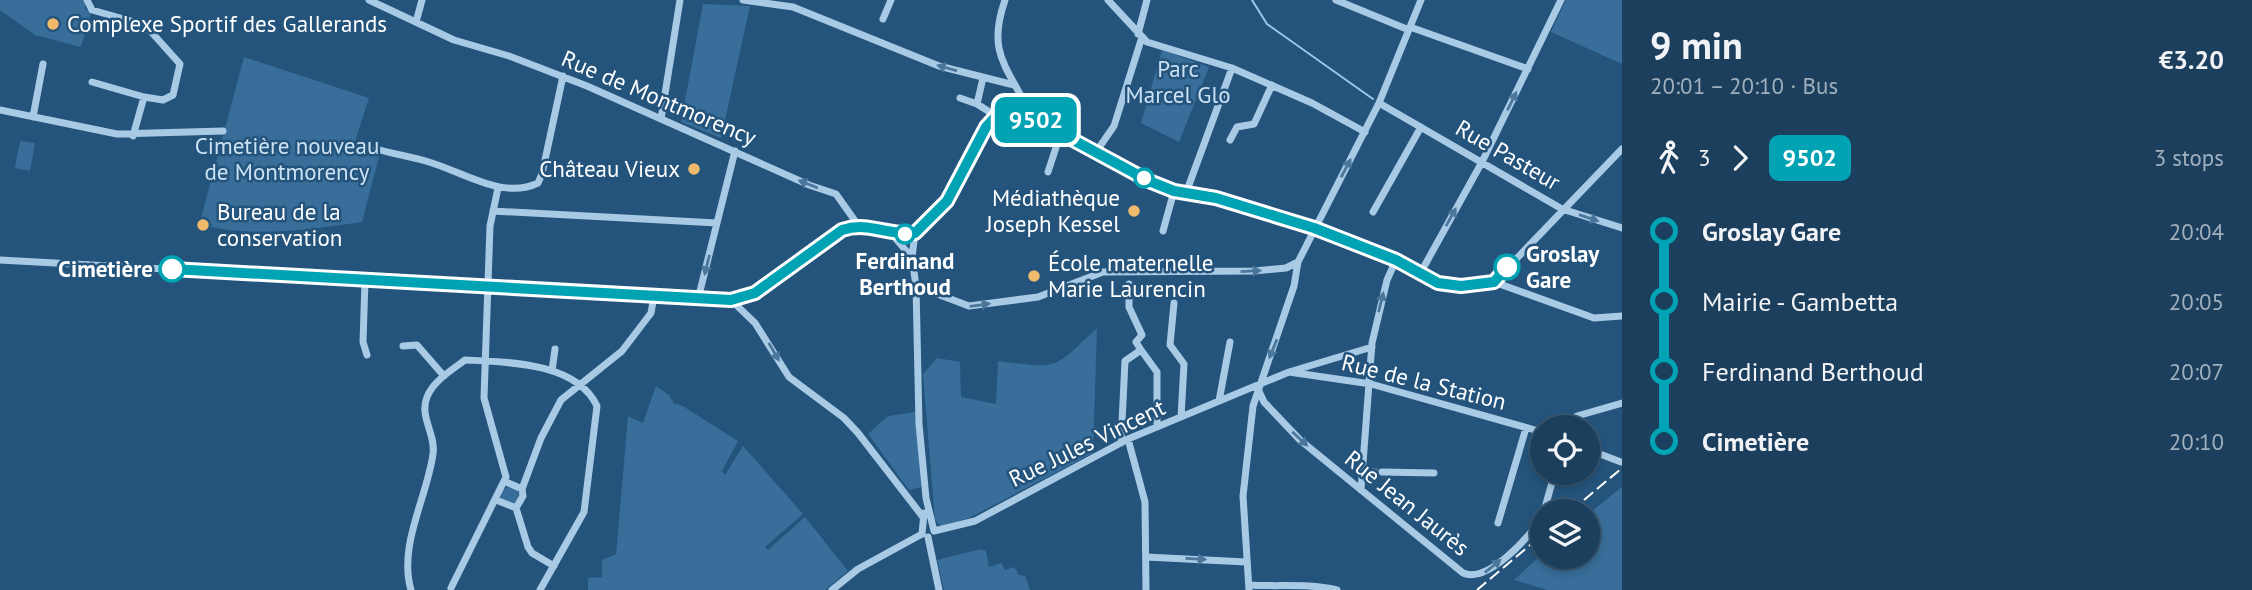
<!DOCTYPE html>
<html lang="en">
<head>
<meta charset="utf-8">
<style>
	:root { --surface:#1b3f5d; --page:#284a66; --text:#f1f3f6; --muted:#a0afbc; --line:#395872 }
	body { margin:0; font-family:"PT Sans",sans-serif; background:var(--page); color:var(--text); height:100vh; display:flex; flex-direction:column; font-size:26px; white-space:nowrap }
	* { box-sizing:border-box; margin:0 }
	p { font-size:23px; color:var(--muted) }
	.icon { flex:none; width:38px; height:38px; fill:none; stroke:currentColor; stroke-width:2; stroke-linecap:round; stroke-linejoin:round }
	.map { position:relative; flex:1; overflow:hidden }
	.panel { display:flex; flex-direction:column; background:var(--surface); width:630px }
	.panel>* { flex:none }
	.badge { padding:0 14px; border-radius:10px; font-size:24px; line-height:46px }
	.fabs { position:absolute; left:1530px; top:415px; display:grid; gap:14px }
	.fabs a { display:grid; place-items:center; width:70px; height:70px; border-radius:50%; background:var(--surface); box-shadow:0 4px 10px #0003,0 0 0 2px var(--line); font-size:35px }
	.map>.badge { position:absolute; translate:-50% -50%; box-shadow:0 0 0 4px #fff }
	.legs { display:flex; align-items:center; gap:10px; height:77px; padding:0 28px; font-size:23px }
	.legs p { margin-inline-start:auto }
	.summary { display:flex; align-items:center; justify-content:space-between; height:119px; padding:0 28px }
	h1 { font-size:38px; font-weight:700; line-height:52px }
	ul { padding:0 28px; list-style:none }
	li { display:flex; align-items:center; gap:24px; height:70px; font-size:26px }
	li i { display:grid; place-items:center; width:10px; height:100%; margin:0 9px; background:currentColor }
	li i::after { content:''; width:18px; height:18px; margin:-9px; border:5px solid; border-radius:50%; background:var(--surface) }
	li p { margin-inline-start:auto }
	li:first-child i { background:linear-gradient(#0000 50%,currentColor 0) }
	li:last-child i { background:linear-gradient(currentColor 50%,#0000 0) }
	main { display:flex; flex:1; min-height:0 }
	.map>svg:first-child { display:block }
	.green { fill:#386e99 }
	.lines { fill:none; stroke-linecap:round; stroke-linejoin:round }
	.stream { stroke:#9cc7e6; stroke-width:2 }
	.minor-tunnel { stroke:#456e90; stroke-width:7; stroke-dasharray:7 3.5; stroke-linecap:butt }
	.minor { stroke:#a8cae5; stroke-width:7 }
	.rail { stroke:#fff; stroke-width:2; stroke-dasharray:12 5; stroke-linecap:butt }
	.oneway { fill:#4c779c }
	.line-1-casing { stroke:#fff; stroke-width:16 }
	.line-1 { stroke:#00a3b4; stroke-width:10 }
	.poi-dot { fill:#efba6c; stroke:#24547c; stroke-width:2.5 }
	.stop-1-dot { fill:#fff; stroke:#00a3b4; stroke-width:3.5 }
	.labels { text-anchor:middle; stroke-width:5; stroke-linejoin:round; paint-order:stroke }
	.poi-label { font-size:23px; fill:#fff; stroke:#24547c; text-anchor:start }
	.park-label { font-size:23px; fill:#cbe2f4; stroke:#24547c }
	.street-label { font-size:23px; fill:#fff; stroke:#24547c }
	.stop-label { font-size:23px; font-weight:bold; fill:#fff; stroke:#24547c; text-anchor:start }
</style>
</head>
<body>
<main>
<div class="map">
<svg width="1622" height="590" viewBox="0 0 1622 590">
	<rect width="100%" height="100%" fill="#24547c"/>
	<path class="green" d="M0,0h85v9l6,3 -10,35 -46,-12 -35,-25z
		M1566,0h56v64l-71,-32z
		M703,4l47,2 -29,132 -40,-16z
		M1162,50l47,17 -30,75 -38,-19z
		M244,57l125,41 -15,46 26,9 -18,69c-52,7 -104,16 -156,4v-3l-6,-1z
		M20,141l15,2 -5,28 -15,-3z
		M1097,328l-4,125 -124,65 -28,8 -6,-6 -12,-146 14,-16 23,4 1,35 35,7 2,-43c62,8 54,9 99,-33z
		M656,386l13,9 5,9 7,1 57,36 -16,30 3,4 18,-29 60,68 -38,33 3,3 37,-33 43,54 -23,19h-237v-12l14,-1v-17l14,-6 12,-138 15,7z
		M916,412l5,75 -12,3 -41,-56 20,-18z
		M501 496a9 9 0 1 1 18 0a9 9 0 1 1-18 0Z
		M1622,487v103h-74l-34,-10 28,-26 45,2v-41z
		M981,549l5,2 3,16 12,-4 4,7 9,-3 5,8 6,1 5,14h-86l-7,-30z"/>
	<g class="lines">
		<path class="stream" d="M1252,0l15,24 106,75"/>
		<path class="minor-tunnel" d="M1371,471l11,1"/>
		<path class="minor" d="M87,0l5,10 53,15 35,39 -7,31 -10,5 -19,-3 -11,39
			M369,0l85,40 55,16 78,30 222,99 27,9 22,31 34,8h23l32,-32 39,-74 10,-11 30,-1 123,66 25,10 42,7 98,30 82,32 42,23 23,3 33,-4 100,36 28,-2
			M743,0l50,7 146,59 75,19
			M1005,0c-18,52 1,65 23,109l-2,6
			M1108,0l39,42 85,26 80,35 53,29
			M1336,0l73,30
			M883,19l8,-19
			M416,22l6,-22
			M1410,27l118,42
			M1138,34l9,-34
			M983,78l-6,26 19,12
			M92,82l52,15
			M960,98l17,6
			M1379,103l183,106 60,19
			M0,110l117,24 106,-3
			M33,117l10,-53
			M661,119l19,-119
			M1230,140l7,-13 17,-3 18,-39
			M376,149c18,5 36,8 53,13 34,10 74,38 109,21l4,-9 21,-98
			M1096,152l18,-26 28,-89
			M1048,172l13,-40
			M1186,193l46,-125
			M493,211l224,12
			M1373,212l48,-85
			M1163,231l11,-40
			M892,234l20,24 4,28 3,138 7,74 8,33
			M912,257l3,-24
			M0,260l731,40 24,-7 87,-63 16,-5
			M1421,272l61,-110 79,-162
			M365,281l-2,61 4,13
			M1494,282l128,-133
			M1129,284v23l13,28 -6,7 5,8
			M916,286l53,20 69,-9 65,-25 151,-1 32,-3 12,-6
			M698,299l37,-148
			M731,300l24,23 34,54 55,41 14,15 65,84
			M1174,303l-4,42 14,19 -3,53
			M403,346l14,-1 27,31
			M552,371l3,-22
			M1289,372l83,-25
			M1257,387l7,15 36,38 163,133c24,11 67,-36 79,-56
			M1219,401l11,-59
			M1563,427l14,-11 45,-13
			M1128,439l17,63 1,88
			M1121,443l4,-82 16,-11 16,22v55
			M1587,449l34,13
			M1382,472l52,1
			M504,481l18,8
			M1361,490l11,-147 15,-63 9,-20
			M496,500l20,8
			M1544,511l11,-39
			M1498,523l28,-95
			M934,531l41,-10 153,-82 161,-67 82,12 171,48
			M922,534l2,-21
			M928,537l11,53
			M1146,557l100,5
			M554,566l-22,-13 -4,-6 -12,-39 7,-12 -1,-7 19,-51 20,-38 61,-49 29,-38 3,-17
			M1249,585c30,2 58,-2 88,5
			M451,588l55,-111 -22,-79 6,-172 8,-38
			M411,590c-13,-45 16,-92 22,-136 3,-20 -14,-37 -6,-57 6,-16 25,-27 38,-37 42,2 111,2 132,46l-13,106 -44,78
			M832,590l26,-21 64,-35
			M1249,590l-6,-94 10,-90 41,-120 4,-24 81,-159 42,-103"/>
		<path class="rail" d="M1571,511l51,-43
			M1477,590l65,-55"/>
	</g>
	<defs><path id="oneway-solid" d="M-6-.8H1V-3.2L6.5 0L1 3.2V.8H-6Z" transform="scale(1.75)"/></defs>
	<g class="oneway">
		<use href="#oneway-solid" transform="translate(947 68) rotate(-164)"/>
		<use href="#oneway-solid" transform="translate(1512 101) rotate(-64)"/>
		<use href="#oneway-solid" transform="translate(1346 168) rotate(-62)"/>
		<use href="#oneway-solid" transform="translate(808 184) rotate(-158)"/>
		<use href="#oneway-solid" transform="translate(1451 217) rotate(-61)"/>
		<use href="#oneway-solid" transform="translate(1589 218) rotate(19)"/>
		<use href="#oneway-solid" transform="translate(707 265) rotate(104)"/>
		<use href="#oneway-solid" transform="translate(1251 271) rotate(-3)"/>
		<use href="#oneway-solid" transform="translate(1381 302) rotate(-76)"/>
		<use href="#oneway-solid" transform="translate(980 305) rotate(-7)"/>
		<use href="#oneway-solid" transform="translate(1273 349) rotate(112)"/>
		<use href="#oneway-solid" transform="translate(774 352) rotate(60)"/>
		<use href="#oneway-solid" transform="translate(1300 439) rotate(43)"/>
		<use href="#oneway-solid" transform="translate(1196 559) rotate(3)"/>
		<use href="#oneway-solid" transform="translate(1493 566) rotate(-39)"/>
	</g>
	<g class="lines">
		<g class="line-1-casing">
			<path id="line-1" d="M172,269l559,31 24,-7 87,-63c27,-9 45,6 73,3l32,-32 39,-74 10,-11 31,-1 122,66 25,10 42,7 98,30 82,32 42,23 23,3 33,-4 13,-15"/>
		</g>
		<use href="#line-1" class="line-1"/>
	</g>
	<g class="poi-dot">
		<circle cx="53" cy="24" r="7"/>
		<circle cx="694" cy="169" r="7"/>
		<circle cx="1134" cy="211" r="7"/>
		<circle cx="203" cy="225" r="7"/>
		<circle cx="1034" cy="276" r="7"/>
	</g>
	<g class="stop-1-dot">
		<circle cx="1144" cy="178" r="9"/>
		<circle cx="905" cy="234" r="9"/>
		<circle cx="1507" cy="267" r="12"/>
		<circle cx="172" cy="269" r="12"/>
	</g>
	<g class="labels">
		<g class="poi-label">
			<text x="67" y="32">Complexe Sportif des Gallerands</text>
			<text x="680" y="177" text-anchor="end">Château Vieux</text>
			<text x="1120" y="206" text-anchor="end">Médiathèque<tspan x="1120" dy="26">Joseph Kessel</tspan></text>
			<text x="217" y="220">Bureau de la<tspan x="217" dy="26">conservation</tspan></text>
			<text x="1048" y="271">École maternelle<tspan x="1048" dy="26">Marie Laurencin</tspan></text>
		</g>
		<g class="park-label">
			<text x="1178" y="77">Parc<tspan x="1178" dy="26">Marcel Glo</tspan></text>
			<text x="287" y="154">Cimetière nouveau<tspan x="287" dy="26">de Montmorency</tspan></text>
		</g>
		<g class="street-label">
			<text transform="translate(659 98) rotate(23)" y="8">Rue de Montmorency</text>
			<text transform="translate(1508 155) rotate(30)" y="8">Rue Pasteur</text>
			<text transform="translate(1424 382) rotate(14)" y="8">Rue de la Station</text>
			<text transform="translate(1087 443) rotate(-26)" y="8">Rue Jules Vincent</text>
			<text transform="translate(1407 503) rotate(39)" y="8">Rue Jean Jaurès</text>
		</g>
		<g class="stop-label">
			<text x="1526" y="262">Groslay<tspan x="1526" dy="26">Gare</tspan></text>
			<text x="905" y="269" text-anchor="middle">Ferdinand<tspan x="905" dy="26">Berthoud</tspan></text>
			<text x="153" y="277" text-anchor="end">Cimetière</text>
		</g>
	</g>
</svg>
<div class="fabs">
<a><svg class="icon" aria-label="locate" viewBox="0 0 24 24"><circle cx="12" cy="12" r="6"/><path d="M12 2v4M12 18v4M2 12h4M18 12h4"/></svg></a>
<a><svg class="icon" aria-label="layers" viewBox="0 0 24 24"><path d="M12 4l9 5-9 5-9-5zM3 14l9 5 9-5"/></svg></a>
</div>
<b class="badge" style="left:1036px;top:120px;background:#00a3b4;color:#fff">9502</b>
</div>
<section class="panel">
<div class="summary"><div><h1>9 min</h1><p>20:01 – 20:10 · Bus</p></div><b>€3.20</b></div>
<div class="legs"><svg class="icon" aria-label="walk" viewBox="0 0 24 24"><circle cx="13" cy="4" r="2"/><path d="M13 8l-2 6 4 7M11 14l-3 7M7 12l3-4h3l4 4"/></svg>3<svg class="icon" aria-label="forward" viewBox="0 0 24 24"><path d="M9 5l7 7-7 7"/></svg><b class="badge" style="background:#00a3b4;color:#fff">9502</b><p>3 stops</p></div>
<ul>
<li><i style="color:#00a3b4"></i><b>Groslay Gare</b><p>20:04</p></li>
<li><i style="color:#00a3b4"></i><span>Mairie - Gambetta</span><p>20:05</p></li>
<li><i style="color:#00a3b4"></i><span>Ferdinand Berthoud</span><p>20:07</p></li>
<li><i style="color:#00a3b4"></i><b>Cimetière</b><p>20:10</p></li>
</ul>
</section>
</main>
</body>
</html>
